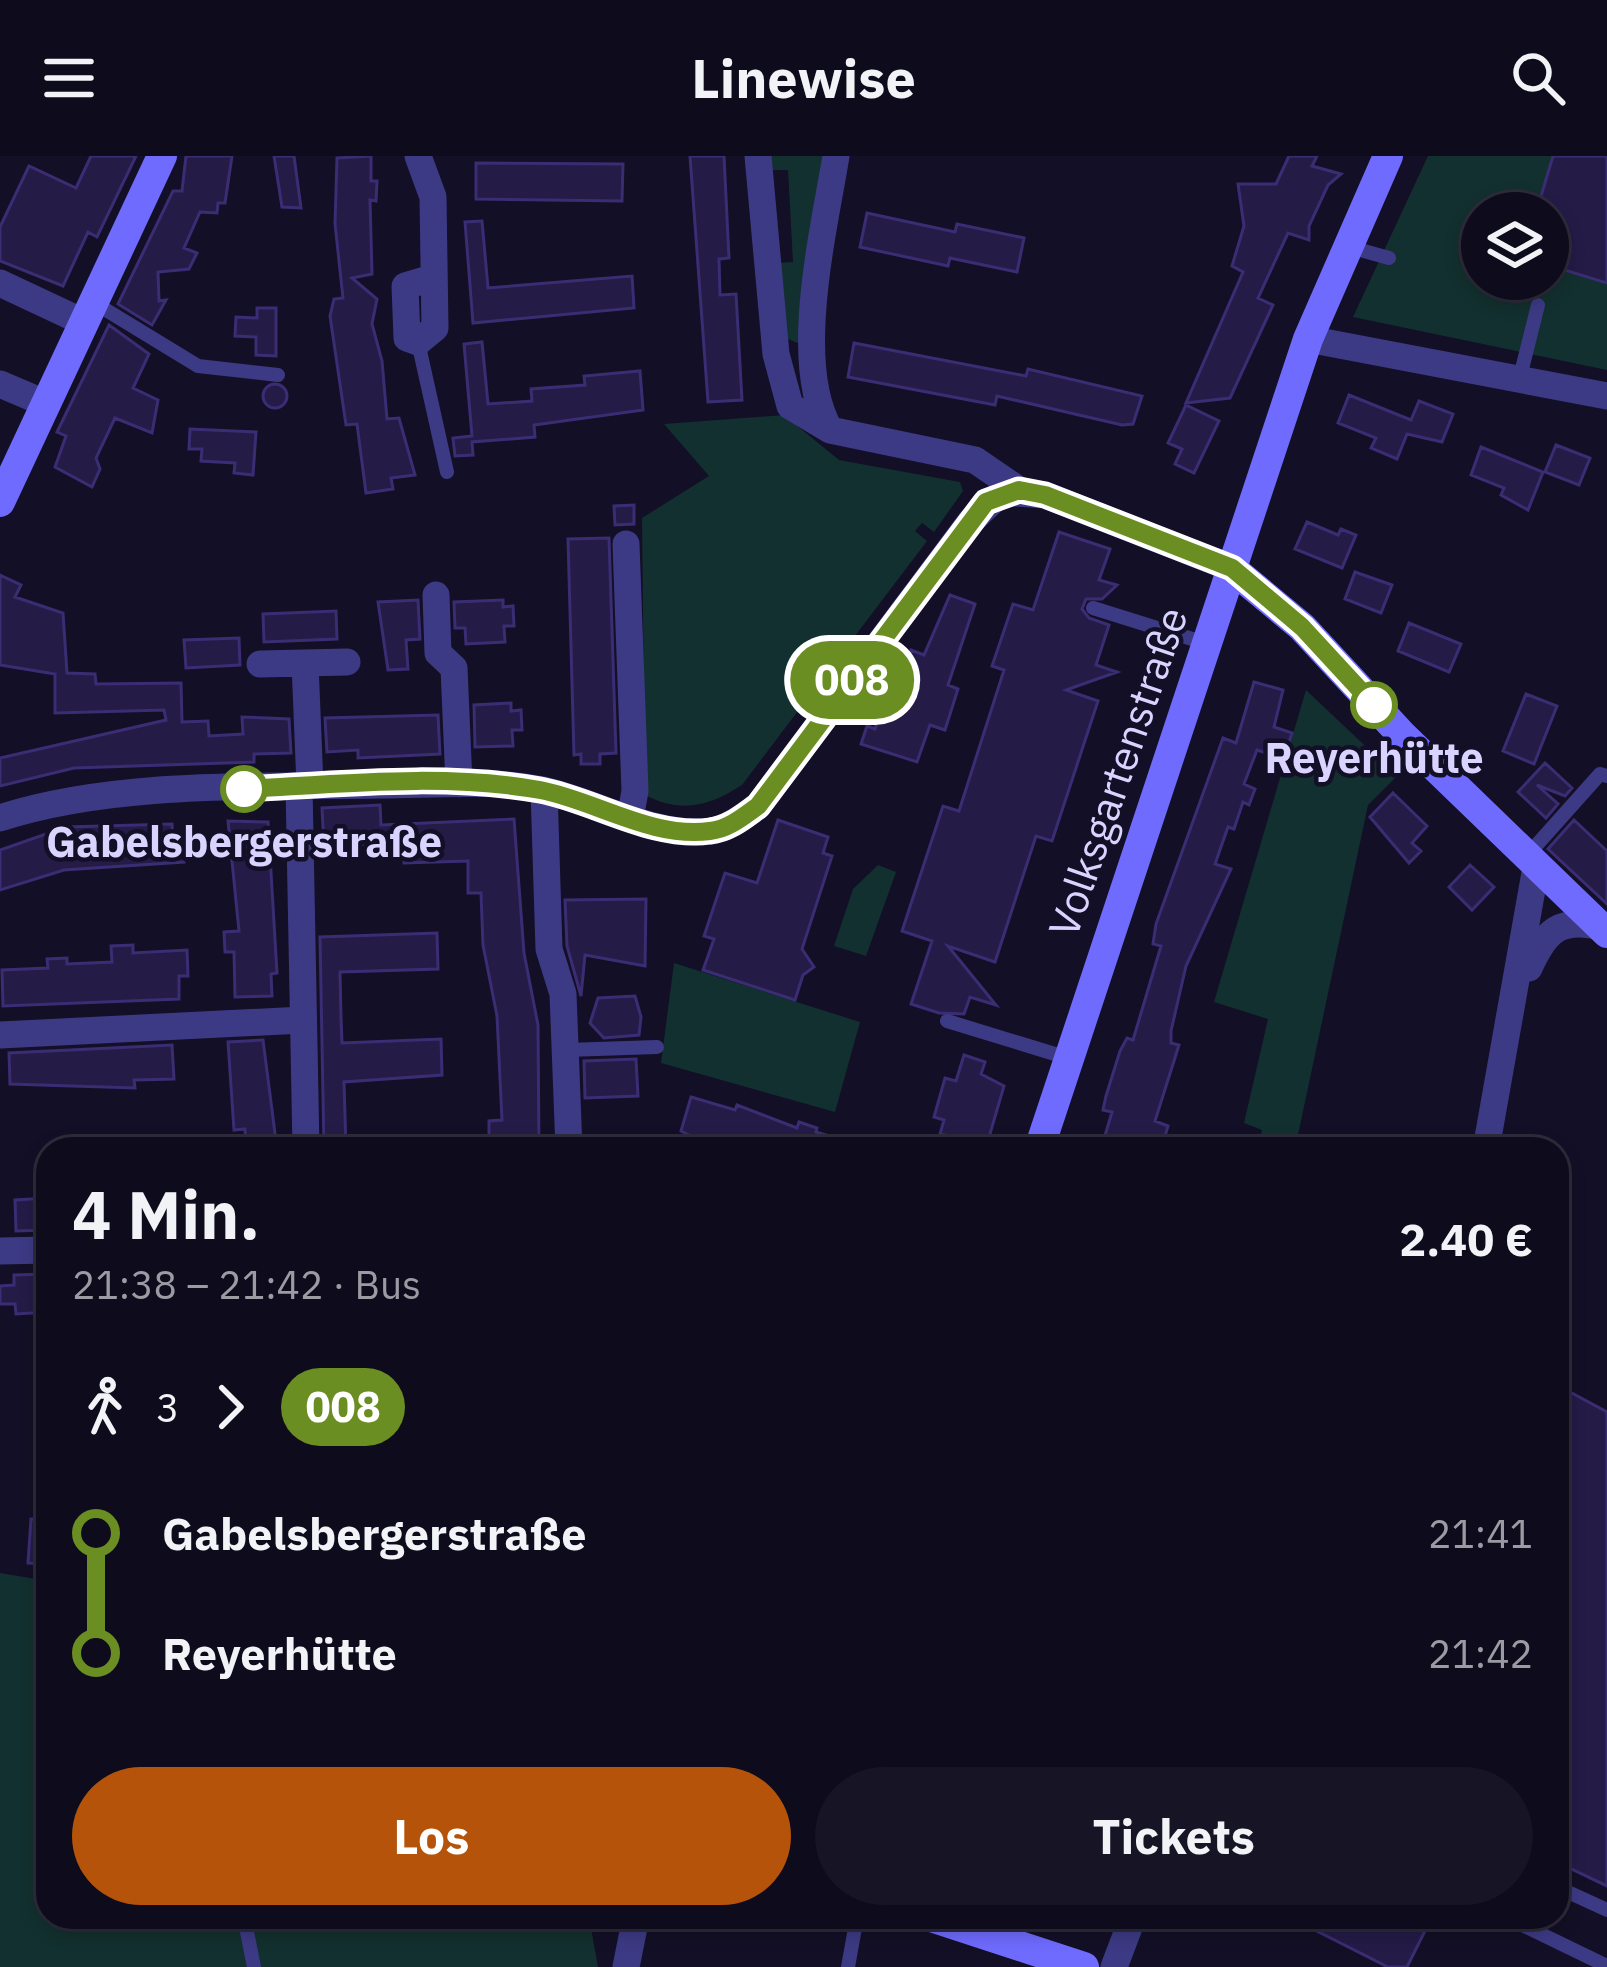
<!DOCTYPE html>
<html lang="de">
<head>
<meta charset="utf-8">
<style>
	:root { --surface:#0e0b1c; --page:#171425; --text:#f1f3f6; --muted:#9b9ba3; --line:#2e2b3b; --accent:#b45309 }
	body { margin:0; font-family:"IBM Plex Sans",sans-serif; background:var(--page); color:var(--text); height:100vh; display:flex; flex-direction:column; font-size:45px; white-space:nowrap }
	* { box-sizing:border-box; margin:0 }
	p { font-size:39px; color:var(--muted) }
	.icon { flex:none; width:66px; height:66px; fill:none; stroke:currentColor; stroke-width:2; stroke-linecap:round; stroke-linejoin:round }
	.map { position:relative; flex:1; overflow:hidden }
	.side { position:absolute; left:36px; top:981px; width:1533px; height:792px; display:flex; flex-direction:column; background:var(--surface); border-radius:36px; box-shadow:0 6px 18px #0003,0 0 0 3px var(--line) }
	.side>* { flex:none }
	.badge { padding:0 24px; border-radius:39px; font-size:42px; line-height:78px }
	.controls { position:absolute; left:1461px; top:36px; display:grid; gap:24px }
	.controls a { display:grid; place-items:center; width:108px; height:108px; border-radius:50%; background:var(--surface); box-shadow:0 6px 18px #0003,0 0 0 3px var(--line); font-size:60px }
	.map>.badge { position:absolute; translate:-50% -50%; box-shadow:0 0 0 6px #fff }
	.legs { display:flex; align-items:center; gap:18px; height:132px; padding:0 36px; font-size:39px }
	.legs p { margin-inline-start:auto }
	.headline { display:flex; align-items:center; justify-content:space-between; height:204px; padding:0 36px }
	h1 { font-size:66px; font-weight:800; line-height:90px }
	.button { display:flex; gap:24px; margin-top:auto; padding:24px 36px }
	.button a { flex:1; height:138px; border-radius:72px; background:var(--accent); color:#fff; font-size:48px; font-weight:800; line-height:138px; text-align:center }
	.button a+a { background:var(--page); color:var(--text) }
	ul { padding:0 36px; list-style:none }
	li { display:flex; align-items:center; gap:42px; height:120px; font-size:45px }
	li i { display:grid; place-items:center; width:18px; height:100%; margin:0 15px; background:currentColor }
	li i::after { content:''; width:30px; height:30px; margin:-15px; border:9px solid; border-radius:50%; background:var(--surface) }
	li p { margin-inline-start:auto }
	li:first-child i { background:linear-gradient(#0000 50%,currentColor 0) }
	li:last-child i { background:linear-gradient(currentColor 50%,#0000 0) }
	header { display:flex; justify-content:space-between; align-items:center; height:156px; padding:0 36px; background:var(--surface); font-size:54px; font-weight:800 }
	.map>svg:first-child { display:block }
	.green { fill:#12302f; fill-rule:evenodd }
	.building { fill:#241b47; stroke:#3b2d73; stroke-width:3 }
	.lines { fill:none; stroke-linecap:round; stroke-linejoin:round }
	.lane { stroke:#3d3a85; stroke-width:14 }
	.street { stroke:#3d3a85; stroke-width:27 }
	.secondary { stroke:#6f6bff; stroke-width:30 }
	.line-1-casing { stroke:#fff; stroke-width:27 }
	.line-1 { stroke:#6b8e23; stroke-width:18 }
	.stop-1-dot { fill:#fff; stroke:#6b8e23; stroke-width:6 }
	.labels { text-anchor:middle; stroke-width:9; stroke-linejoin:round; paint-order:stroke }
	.stop-label { font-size:42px; font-weight:bold; fill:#d9d4ff; stroke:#130f26 }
	.street-label { font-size:42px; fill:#d9d4ff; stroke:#130f26 }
</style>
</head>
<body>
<header><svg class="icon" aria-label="menu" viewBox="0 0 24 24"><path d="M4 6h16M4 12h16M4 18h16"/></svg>Linewise<svg class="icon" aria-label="search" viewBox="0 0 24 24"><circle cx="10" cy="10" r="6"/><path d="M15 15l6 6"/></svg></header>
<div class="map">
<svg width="1607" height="1811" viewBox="0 0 1607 1811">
	<rect width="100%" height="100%" fill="#130f26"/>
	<path class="green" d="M769,0h58l-24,183 -6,4 -11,-5 -9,-75 16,-1 -5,-92h-19z
		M1428,0h179v214l-254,-53zM1482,57h66v66h-66z
		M784,259l55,45 121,22 3,9 -29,41 -12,-9 -7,8 12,10 -185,244c-33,21 -60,29 -97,10l-3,-277 67,-42 -45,-52z
		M1306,534l91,86 -29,29 -73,344h-37l4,-19 -18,-7 24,-104 -54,-17z
		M878,709l18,7 -30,84 -32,-10 19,-57z
		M674,807l186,59 -25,90 -174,-49z
		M0,1417l48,8v336h541l9,50h-598z"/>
	<path class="building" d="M91,0h45l-39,81 -9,-5 -25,54 -63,-25v-34l29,-61 47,22z
		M186,0h46l-7,47h-7l-1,10 -17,-1 -16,36 13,5 -8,16 -31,3 1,29 7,-1 -14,25 -34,-21 55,-113h9z
		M274,0h20l7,52 -19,-1z
		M371,0v25h6l-1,20 -6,-1 2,74 -20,4 25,21 -5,25 10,37 5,58 12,-1 16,57 -24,3 2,11 -27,4 -9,-69 -11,1 -16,-109 4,-17 9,-1 -8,-74 2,-66z
		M690,0h34l5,102 -10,1 1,36 16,-1 6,106 -34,2z
		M1289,0h28l-5,10 29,8 -13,11 -19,41v14l-21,-7 -30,65 15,7 -43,93 -44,5 57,-131 -11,-6 12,-40 -6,-42h38z
		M1553,0h54v127l-59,-18v-52h-12z
		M476,7l147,1 -1,37 -146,-2z
		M867,57l88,19 2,-8 67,14 -7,34 -67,-14 -2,8 -88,-19z
		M482,65l6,67 144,-12 2,32 -161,15 -8,-101z
		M257,152h19v48l-20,-1v-18l-21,-1 1,-19 21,1z
		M109,169l40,29 -16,34 25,12 -6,33 -37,-15 -19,40 4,11 -8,18 -37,-20 11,-31 -9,-4z
		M482,186l6,62 44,-3 -1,-12 54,-4 -1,-9 56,-5 3,39 -109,15 1,12 -63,5 1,13 -18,1 -2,-18 19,-2 -8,-92z
		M854,187l172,33 2,-7 114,27 -9,28 -11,1 -125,-29 -2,9 -147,-28z
		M263 240a12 12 0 1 1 24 0a12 12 0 1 1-24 0Z
		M1349,239l62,25 8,-19 34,13 -11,28 -35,-8 -10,25 -26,-11 5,-10 -38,-15z
		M1186,249l33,16 -25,52 -19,-9 7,-15 -14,-6z
		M190,273l66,3 -3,43 -19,-2 1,-10 -34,-2 1,-12h-13z
		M1556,289l34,13 -11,27 -34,-13z
		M1481,291l62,25 -15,38 -27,-15 3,-7 -33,-13z
		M634,349v19l-19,1 -1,-19z
		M1307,366l31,13 3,-6 15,6 -14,33 -47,-19z
		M1059,376l51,17 -11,31 18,5 -15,14h-16l-4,10 7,9 20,7 -13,40 21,7 -51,18 32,11 -46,140 -16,-5 -41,126 -47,-16 48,59 -26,-8 -6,17 -25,-1 -28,-9 21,-63 -30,-10 41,-125 16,5 45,-141 -12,-4 21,-62 20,6z
		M609,382l7,215 -16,1v10h-19v-10l-7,1 -6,-216z
		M1355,416l37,13 -11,28 -36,-14z
		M0,419l21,10 -6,12 48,16 4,60 28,1 1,10 85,-1 1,39 26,-1 1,15 34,-2 -1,-17 47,2 2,34 -37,1v8l-180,6 -74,18v-28l166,-38 -2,-10 -109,3v-39l-55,-9z
		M950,439l25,9 -27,81 10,4 -13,41 -15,-5 -13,37 -56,-18 6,-18 8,3 14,-41 9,3 13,-41 13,5z
		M418,444l2,39 -14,1 2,29 -20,1 -10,-68z
		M503,444v7l10,-1 1,20h-10l1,16 -39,2 -1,-16h-10l-1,-26z
		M336,455l1,28 -73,3 -1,-28z
		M1409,467l52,21 -12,28 -51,-21z
		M239,482l1,27 -54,3 -2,-28z
		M1254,526l29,8 -9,37 18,6 -8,26 -27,-9 -13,34 11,5 -6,16 -6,-3 -9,27 -6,-2 -13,37 16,5 -45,97 -15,65v12l8,2 -24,76 13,5 -5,17 -2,6h-60l11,-37 -9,-2 3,-14 14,-45 7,-13 6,2 28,-94 -8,-2 3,-20 67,-186 13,5z
		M1526,538l31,12 -23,58 -31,-13z
		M511,547v8l10,-1 1,20h-10l1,16 -38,1 -1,-42z
		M438,559l2,39 -82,4v-8l-31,2 -2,-34z
		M1545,607l27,25 -7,8 -28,-11 21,19 -12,14 -28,-26z
		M1393,637l34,33 -15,17 9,8 -12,12 -39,-46z
		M380,649l1,20 133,-6 10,134 14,72 1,124h-39l-1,-8h-10v-20l13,-1 -5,-104 -14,-71 -2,-52h-13v-32l-64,2 -1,-20 -79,3 -2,-38z
		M778,664l50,17 -5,16 9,3 -30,93 12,18 -11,8 -8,25 -92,-30 11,-31 -10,-3 21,-63 32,10z
		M1574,664l33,31v53l-59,-55z
		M228,665l40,1 9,151 -6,1 1,22 -37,1 -1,-45h-9l-1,-20 15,-1z
		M172,668l1,22h10l1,16 -120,8 -64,20v-40l66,-23z
		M1470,709l24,22 -22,23 -23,-23z
		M646,743l-1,67 -60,-11 -4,41 -14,-50 -2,-46z
		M437,777l1,36 -98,3 1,45 1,26 99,-4 1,36 -98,7 2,67h-22l-4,-212z
		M133,789v8l54,-3 1,26h-9v23l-176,7 -1,-36 46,-2 -1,-9 20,-1v6l45,-2 -1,-16z
		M635,840l6,21 -2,18 -35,3 -14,-15 8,-25z
		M263,884l14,109h-31l-1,-20 -11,1 -6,-88z
		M172,889l2,34 -40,1 1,8 -125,-4 -1,-31z
		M964,899l21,7 -4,12 23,12 -17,58 -47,-10 4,-14 -10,-3 11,-39 11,3z
		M636,903l2,37 -53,2 -1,-37z
		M691,941l44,13 2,-5 60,23 2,-6 18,6 -1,4 40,12v5h-127l-32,-10 -16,-8z
		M48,1042v32l-32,1 -1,-31z
		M48,1118v38l-32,2 -1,-10h-15v-18l14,-1v-10z
		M1557,1229l50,27v474l-50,-24z
		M31,1363l17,1v44l-20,-1z
		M1289,1761h143l-25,50h-19z"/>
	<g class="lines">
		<path class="lane" d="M1346,90l43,12
			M93,146l105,64 80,9
			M418,186l29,130
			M1519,225l19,-76
			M1093,452l112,35
			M1525,702l75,-84 7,2
			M947,865l121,37
			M567,894l90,-3
			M1557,1731l50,23
			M244,1761l10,50
			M1506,1761l101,49
			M848,1811l9,-50"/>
		<path class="street" d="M418,0l15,41 2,131 -17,14 -11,-4 -2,-52 27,-8
			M758,0l18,198 14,52 40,24 145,30 44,30
			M0,127l83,39
			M1308,183l299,57
			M0,228l47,20
			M830,274c-39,-66 -6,-200 6,-274
			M626,388l9,247 -5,28
			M436,439l2,58 16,15 5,116
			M305,507l5,123
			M260,508l87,-2
			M299,630l7,363
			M544,634l5,159 14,45 6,155
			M0,662c115,-37 259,-31 380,-33 53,0 110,-6 163,5 51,11 115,49 168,41 18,-3 33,-15 47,-25l212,-284 32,-30 43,3 186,73
			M1529,812c17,-38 31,-51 73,-41
			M0,879l303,-15
			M1486,993l50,-282
			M0,1095l48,-1
			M626,1811l10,-50
			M1114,1811l19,-50"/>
		<path class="secondary" d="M0,346l162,-346
			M1231,412l71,59 99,107 206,199
			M1039,993l269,-810 80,-183
			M931,1761l153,50"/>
	</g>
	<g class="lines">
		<g class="line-1-casing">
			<path id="line-1" d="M244,633c95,-5 202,-16 296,1 54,10 112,49 170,41 19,-2 34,-15 48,-25l228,-304 33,-12 26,5 187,73 70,59 72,78"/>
		</g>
		<use href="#line-1" class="line-1"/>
	</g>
	<g class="stop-1-dot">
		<circle cx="1374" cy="549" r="21"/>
		<circle cx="244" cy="633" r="21"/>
	</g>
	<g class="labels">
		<g class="stop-label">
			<text x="1374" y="617">Reyerhütte</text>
			<text x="244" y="701">Gabelsbergerstraße</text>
		</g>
		<g class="street-label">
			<text transform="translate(1118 616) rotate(-71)" y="15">Volksgartenstraße</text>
		</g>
	</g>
</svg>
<div class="controls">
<a><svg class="icon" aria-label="layers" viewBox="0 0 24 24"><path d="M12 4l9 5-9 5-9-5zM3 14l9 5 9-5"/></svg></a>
</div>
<b class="badge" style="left:852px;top:524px;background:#6b8e23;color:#fff">008</b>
<section class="side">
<div class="headline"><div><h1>4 Min.</h1><p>21:38 – 21:42 · Bus</p></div><b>2.40 €</b></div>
<div class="legs"><svg class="icon" aria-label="walk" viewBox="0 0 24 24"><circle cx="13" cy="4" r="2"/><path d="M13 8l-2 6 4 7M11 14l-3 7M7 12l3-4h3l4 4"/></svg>3<svg class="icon" aria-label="forward" viewBox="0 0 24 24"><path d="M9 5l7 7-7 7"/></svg><b class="badge" style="background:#6b8e23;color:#fff">008</b></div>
<ul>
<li><i style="color:#6b8e23"></i><b>Gabelsbergerstraße</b><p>21:41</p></li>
<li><i style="color:#6b8e23"></i><b>Reyerhütte</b><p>21:42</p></li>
</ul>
<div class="button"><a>Los</a><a>Tickets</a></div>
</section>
</div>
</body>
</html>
